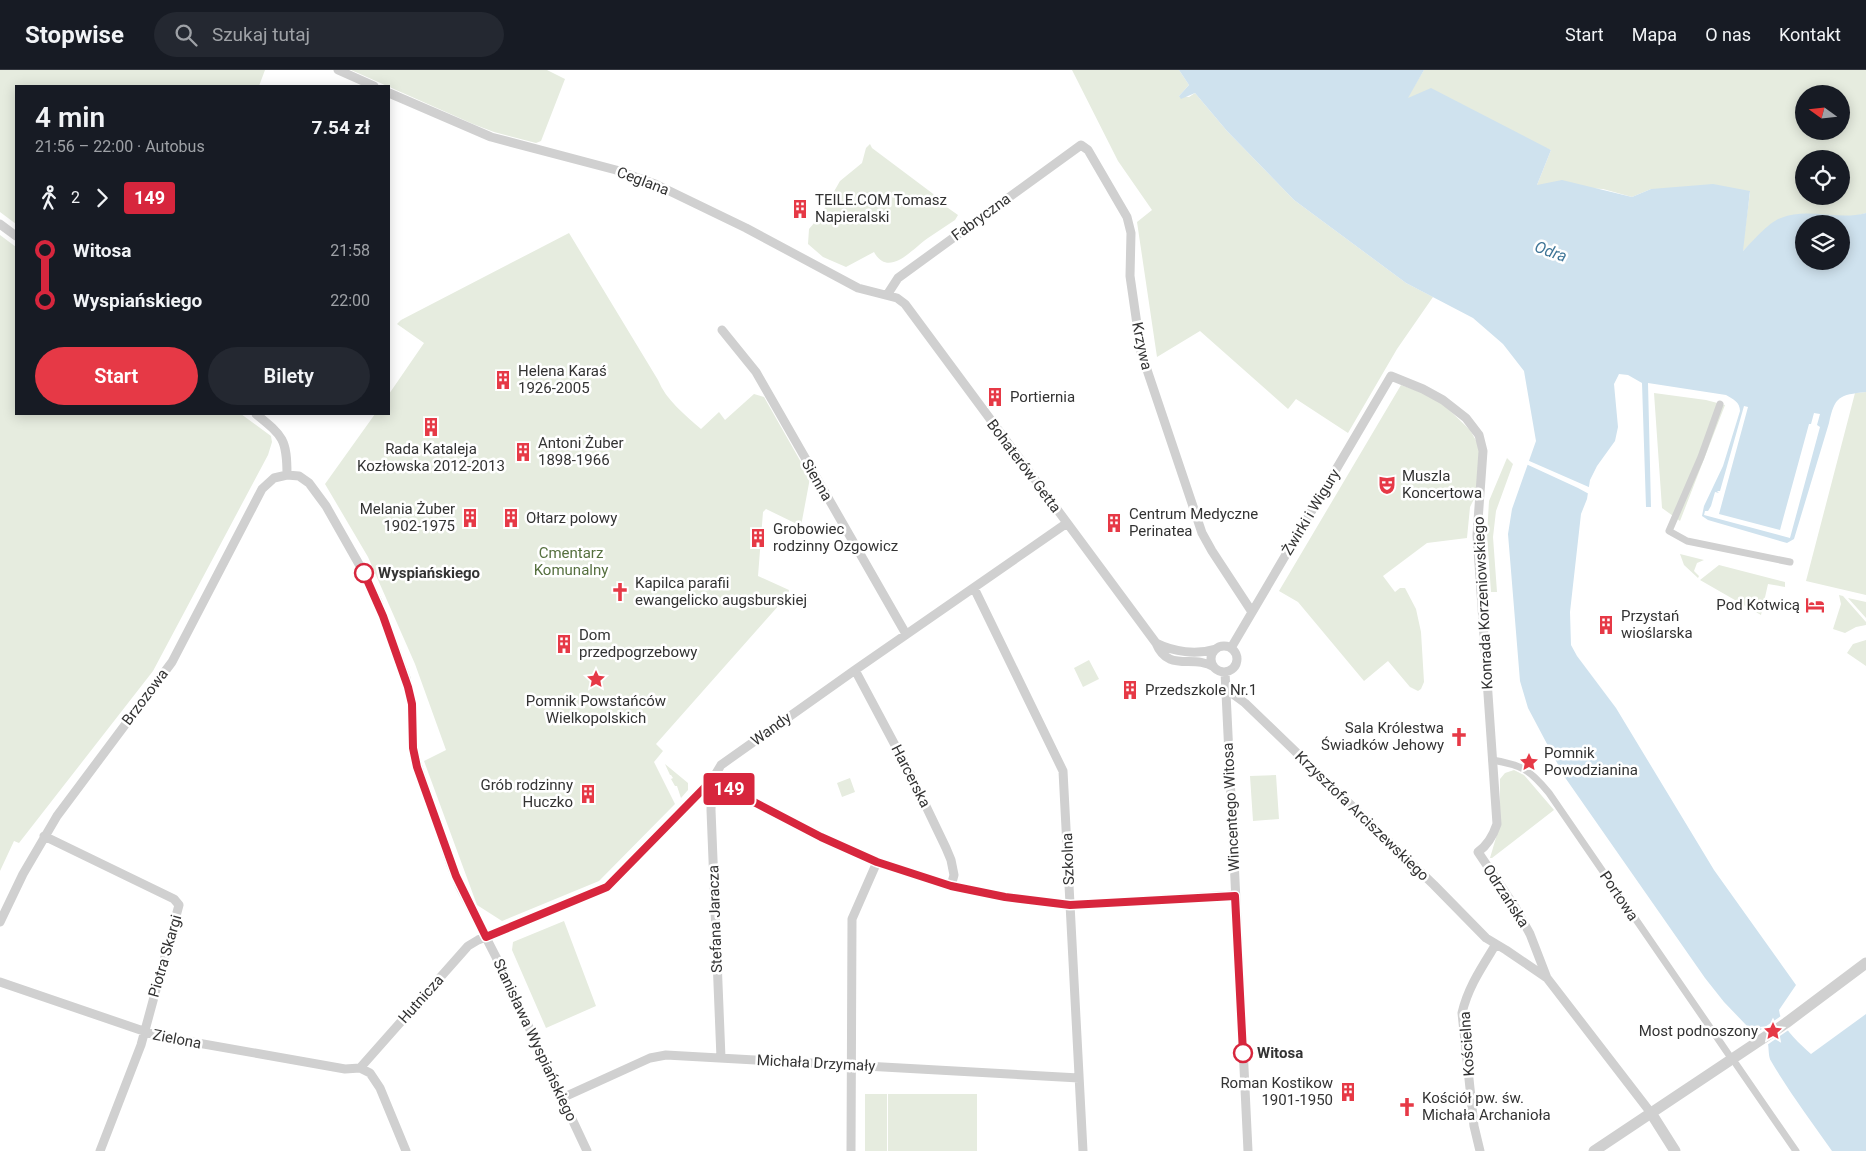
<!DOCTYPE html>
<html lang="pl">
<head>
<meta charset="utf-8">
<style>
	:root { --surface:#171b24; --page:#242831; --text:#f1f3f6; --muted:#9ea1a6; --line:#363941; --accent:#e63946 }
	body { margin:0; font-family:Roboto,sans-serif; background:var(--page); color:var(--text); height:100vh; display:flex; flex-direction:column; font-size:19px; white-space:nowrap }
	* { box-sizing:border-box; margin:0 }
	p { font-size:16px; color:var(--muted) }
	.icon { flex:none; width:28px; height:28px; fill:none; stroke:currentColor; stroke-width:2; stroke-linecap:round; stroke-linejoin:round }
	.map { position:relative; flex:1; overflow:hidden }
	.drawer { position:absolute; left:15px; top:15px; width:375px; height:330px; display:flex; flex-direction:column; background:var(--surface); border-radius:0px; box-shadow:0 2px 12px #0003 }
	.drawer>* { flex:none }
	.badge { padding:0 10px; border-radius:4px; font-size:18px; line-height:32px }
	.needle { width:32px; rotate:285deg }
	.controls { position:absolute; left:1795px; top:15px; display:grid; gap:10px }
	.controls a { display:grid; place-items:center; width:55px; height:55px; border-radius:50%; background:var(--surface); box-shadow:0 2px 12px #0003; font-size:25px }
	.map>.badge { position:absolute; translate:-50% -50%; box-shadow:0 0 0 2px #fff }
	.legs { display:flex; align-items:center; gap:8px; height:55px; padding:0 20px; font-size:16px }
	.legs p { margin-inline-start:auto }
	.headline { display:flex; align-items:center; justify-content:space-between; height:85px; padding:0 20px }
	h1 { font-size:28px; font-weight:600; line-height:38px }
	.button { display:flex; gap:10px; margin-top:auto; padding:10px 20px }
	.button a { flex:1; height:58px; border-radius:30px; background:var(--accent); color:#fff; font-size:20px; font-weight:600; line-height:58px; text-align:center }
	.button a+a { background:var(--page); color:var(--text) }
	ul { padding:0 20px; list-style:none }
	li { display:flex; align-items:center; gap:18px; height:50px; font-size:19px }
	li i { display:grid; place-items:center; width:8px; height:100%; margin:0 6px; background:currentColor }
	li i::after { content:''; width:12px; height:12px; margin:-6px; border:4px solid; border-radius:50%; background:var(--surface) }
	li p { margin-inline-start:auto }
	li:first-child i { background:linear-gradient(#0000 50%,currentColor 0) }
	li:last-child i { background:linear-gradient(currentColor 50%,#0000 0) }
	header { display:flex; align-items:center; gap:30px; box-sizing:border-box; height:70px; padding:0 25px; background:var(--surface); border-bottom:1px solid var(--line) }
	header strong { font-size:24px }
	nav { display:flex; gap:28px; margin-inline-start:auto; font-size:18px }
	.search { width:350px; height:45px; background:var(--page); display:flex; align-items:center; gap:12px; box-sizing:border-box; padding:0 18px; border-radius:28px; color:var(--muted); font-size:19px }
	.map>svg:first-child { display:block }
	.green { fill:#e6ecdf; fill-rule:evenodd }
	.water { fill:#cfe2ee; fill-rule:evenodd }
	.pier { fill:#fff }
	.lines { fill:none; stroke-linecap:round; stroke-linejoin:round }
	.pedestrian { stroke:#d0d0d0; stroke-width:7 }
	.minor { stroke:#d0d0d0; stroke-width:9 }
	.tertiary { stroke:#d0d0d0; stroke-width:11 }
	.line-1-casing { stroke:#fff; stroke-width:11 }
	.line-1 { stroke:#d7263d; stroke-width:8 }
	.stop-1-dot { fill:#fff; stroke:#d7263d; stroke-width:2.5 }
	.labels { text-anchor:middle; stroke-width:5; stroke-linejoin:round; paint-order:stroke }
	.street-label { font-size:15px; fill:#333; stroke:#fff }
	.poi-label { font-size:15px; fill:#333; stroke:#fff; text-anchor:start }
	.park-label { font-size:15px; fill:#56703f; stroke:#fff }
	.stop-label { font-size:15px; font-weight:bold; fill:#333; stroke:#fff; text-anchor:start }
	.water-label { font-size:16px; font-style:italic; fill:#3f7597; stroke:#fff }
</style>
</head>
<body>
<header>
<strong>Stopwise</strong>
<div class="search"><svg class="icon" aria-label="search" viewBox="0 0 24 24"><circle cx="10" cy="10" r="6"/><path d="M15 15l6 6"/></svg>Szukaj tutaj</div>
<nav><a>Start</a><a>Mapa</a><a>O nas</a><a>Kontakt</a></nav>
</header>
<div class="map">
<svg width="1866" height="1081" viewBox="0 0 1866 1081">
	<rect width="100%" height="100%" fill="#fff"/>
	<path class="green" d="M0,0h265l-6,16h-243v138l-16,-12z
		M351,0h196l18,9 -24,62 -5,2 -42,-11 -21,-8z
		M1072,0h107l10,15 -10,11 10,1 6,-4 32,38 67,69 112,83 27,14 -36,52 -49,84 -52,-34 -8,10 -88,-78 -43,26 -20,-135 15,-12 -34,-49z
		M1424,0h442v143l-10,3h-26l-67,16 -21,20 8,-60 -99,-3 -19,8 -29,-8 -66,-4 14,-35 -144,-52zM1804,24h37v37h-37zM1804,89h37v37h-37z
		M870,74l2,4 60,45 9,10 17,12 -3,5c-9,6 -18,12 -27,18 -15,10 -39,41 -54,14l-28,15 -23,-10 -15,-13 1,-15 11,-13 20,-35 22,-18 4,-15z
		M569,163l89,147c8,20 27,35 43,49l18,-17 6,8 29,-26 10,3 46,81 -9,48 -35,-17 -3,3 -5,64 31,14 -1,5 -132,149 7,7 -9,11 21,42 -76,77 -97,40 -25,-16 -53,-144 22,-11 -31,-86 -47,-107 -43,-73 50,-70h14v-20l35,-51 -27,-19 4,-4z
		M0,165l16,12v167h225l30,22 1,6 -4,13 -115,216 -134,172 -5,-2 -14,30z
		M1401,315l28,10 15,10 26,25 8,14 2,8 -3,41 -7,14 -3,31 -40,5 -44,33 12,16 5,-4h5l11,21 5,23 3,50 -3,7 -3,2 -8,-4 -22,-26 -24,20 -66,-79 -19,-11z
		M1866,322v203l-60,-14 49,-188z
		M1654,323l52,7 19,5 -45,116 -18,-13z
		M1507,388l6,6 -17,47 -3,26 4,55h-6l-4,-57 2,-34z
		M1680,484l24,6 -7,3 -3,8 5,5 -1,2 -14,-13z
		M1719,495l66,17v5l-17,-3 -7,31 -61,-35z
		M1839,525l4,1 23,26v3l-10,2 -11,6 -12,-4 8,-25z
		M1848,528l18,4v16z
		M1866,570v26l-19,-13 6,-9z
		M1089,590l10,19 -16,8 -9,-19z
		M665,694l23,19v7l-7,8 -4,-12h-2l-4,-7 2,-1 -2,-3h-1z
		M1514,700l10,5 30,35 -62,48h-2l10,-34v-45l5,-6z
		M1276,705l3,44 -26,2 -3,-45z
		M850,708l5,14 -13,5 -5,-14z
		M564,851l32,85 -50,22 -34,-78 1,-8z
		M865,1024h22v57h-22z
		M888,1024h89v57h-89z"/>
	<path class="water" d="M1179,0h245l-16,28 23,-10 120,62 -14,35 25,-5 70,17 19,-8 62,-5 37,7 -7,60c9,-9 26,-29 38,-33 27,-11 57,3 85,-5v179c-27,3 -31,4 -37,31l-35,116 -7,4 -79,-23 -6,-4 2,-10 19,-40 17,-55c0,-9 -7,-12 -14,-16l-78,-12 3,124h-5l-4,-124 -14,-8 -9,-1 -5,10 4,43 -3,14 -18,25 -7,14 -3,19 -6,15 -11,98 1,33 6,11 39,52 98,162 82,115 -17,25c2,18 20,33 32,44l55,-40v137h-34c-21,-30 -43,-59 -61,-90 -5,-8 2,-25 -14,-33l-9,-1 -24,-25 -19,-24 -141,-202 -36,-68 -8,-27 -12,-147 4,-25 24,-68 -12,-70 -21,-27 -30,-26 -67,-35 -112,-83 -67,-69 -32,-38 -14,6 -2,-3 10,-11zM1804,154h37v37h-37z"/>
	<path class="pier" d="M1744,336l4,1 -29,107 61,16 29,-106h2l3,-11 6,1 -3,11 3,2 -30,111 -86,-23 1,-4h3l3,-5 4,-14 4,1 -2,-2h3z
		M1527,390l64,28 -1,10 -1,-4 -11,-6 -52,-24z
		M1781,946l9,13 -23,16 -8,-14z"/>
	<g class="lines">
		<path class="pedestrian" d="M1720,334l-19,53 -32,74 18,10 103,21
			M1492,690c30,5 37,9 57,33l180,262
			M1736,994l60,87"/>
		<path class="minor" d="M338,0l36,16
			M389,23l102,44 125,33 39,14 91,44 112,60 39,10 8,6 251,339c12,30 37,11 58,24
			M0,154l16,12
			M887,225l11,-17 183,-133 7,5 39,67 4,16 -1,43 11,76 61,181 10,18 40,61
			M722,260l34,42 150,262
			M256,344c27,22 31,25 31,61
			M974,518l89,183 20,380
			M1156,573c18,9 40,12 60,6
			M1211 589a13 13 0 1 1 26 0a13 13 0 1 1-26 0Z
			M1231,578l160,-272 32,13 20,11 23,18 13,17 4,16 -6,84 20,289c-4,12 -9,21 -19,28l37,55 15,27 17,44
			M855,600l57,107 34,71 5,12 3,15 -3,11
			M1225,602l23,479
			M1226,619l19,14 189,182 52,53 20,12 41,28 104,135
			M44,766l130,63 5,6 -38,140 -41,106
			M0,852l23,-48 34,-58 115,-154 90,-173 12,-11 13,-3 12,1 10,7 17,23 38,67 14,29 28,76 6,26 2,51 37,110 9,22 36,70 91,194
			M0,912l158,54 187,33 15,-1
			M721,988l-10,-248 1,-30 109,57 56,25 74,24 54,11 65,8 165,-10
			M360,998l108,-122 10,-6 129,-53 105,-107 9,-15 134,-95 212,-147
			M360,998l10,5 10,15 26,63
			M562,1028l88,-40 16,-3 413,23
			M851,1081l1,-232 25,-57
			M1480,1081l-6,-25 -12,-113c6,-26 20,-46 34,-69"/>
		<path class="tertiary" d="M1651,1043l24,38
			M1594,1081l192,-128 80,-60"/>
	</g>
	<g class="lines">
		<g class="line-1-casing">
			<path id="line-1" d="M364,503l19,43 25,71 4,17 1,44 4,19 39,109 30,61 121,-50 105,-107 109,57 56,25 74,24 54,11 65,8 165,-9 8,157"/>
		</g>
		<use href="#line-1" class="line-1"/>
	</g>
	<defs>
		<g id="building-bare" transform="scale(1.5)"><path d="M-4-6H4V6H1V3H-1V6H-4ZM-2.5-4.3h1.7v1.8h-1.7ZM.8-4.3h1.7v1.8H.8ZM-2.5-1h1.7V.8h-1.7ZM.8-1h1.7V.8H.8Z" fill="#e63946" stroke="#fff" stroke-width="2.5" paint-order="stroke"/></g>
		<g id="theatre-bare" transform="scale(1.5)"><path d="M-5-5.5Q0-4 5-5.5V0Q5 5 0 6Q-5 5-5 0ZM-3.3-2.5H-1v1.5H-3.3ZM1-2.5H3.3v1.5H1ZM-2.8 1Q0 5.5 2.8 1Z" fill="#e63946" stroke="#fff" stroke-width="2.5" paint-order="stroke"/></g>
		<g id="church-bare" transform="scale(1.5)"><path d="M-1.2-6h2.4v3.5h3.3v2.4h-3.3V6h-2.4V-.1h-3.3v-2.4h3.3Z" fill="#e63946" stroke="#fff" stroke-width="2.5" paint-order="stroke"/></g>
		<g id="hotel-bare" transform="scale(1.5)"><path d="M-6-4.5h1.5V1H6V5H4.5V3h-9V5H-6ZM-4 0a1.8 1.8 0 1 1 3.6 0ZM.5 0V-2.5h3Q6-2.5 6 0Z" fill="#e63946" stroke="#fff" stroke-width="2.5" paint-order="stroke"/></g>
		<g id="sight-bare" transform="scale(1.5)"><path d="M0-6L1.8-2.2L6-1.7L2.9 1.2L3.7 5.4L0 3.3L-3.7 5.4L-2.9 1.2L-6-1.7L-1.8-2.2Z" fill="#e63946" stroke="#fff" stroke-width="2.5" paint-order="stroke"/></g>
	</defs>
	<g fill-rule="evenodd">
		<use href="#building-bare" x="800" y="139"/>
		<use href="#building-bare" x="503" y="310"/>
		<use href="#building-bare" x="995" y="327"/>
		<use href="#building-bare" x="431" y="357"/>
		<use href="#building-bare" x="523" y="382"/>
		<use href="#theatre-bare" x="1387" y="415"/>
		<use href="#building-bare" x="470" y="448"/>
		<use href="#building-bare" x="511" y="448"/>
		<use href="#building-bare" x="1114" y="453"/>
		<use href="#building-bare" x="758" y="468"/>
		<use href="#church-bare" x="620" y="522"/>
		<use href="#hotel-bare" x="1815" y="535"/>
		<use href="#building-bare" x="1606" y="555"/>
		<use href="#building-bare" x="564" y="574"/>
		<use href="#sight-bare" x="596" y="609"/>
		<use href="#building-bare" x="1130" y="620"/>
		<use href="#church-bare" x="1459" y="667"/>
		<use href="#sight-bare" x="1529" y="692"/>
		<use href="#building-bare" x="588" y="724"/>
		<use href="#sight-bare" x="1773" y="961"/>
		<use href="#building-bare" x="1348" y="1022"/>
		<use href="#church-bare" x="1407" y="1037"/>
	</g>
	<g class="stop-1-dot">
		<circle cx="364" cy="503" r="9"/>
		<circle cx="1243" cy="983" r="9"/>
	</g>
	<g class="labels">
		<g class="street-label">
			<text transform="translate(643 111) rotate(21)" y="5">Ceglana</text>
			<text transform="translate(981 147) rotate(-36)" y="5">Fabryczna</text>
			<text transform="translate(1142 276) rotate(78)" y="5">Krzywa</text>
			<text transform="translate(1024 396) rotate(53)" y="5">Bohaterów Getta</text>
			<text transform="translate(817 410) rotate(60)" y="5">Sienna</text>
			<text transform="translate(1311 442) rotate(-59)" y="5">Żwirki i Wigury</text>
			<text transform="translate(1483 533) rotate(-93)" y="5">Konrada Korzeniowskiego</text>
			<text transform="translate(145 627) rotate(-53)" y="5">Brzozowa</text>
			<text transform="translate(771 659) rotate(-36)" y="5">Wandy</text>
			<text transform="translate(911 706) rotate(63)" y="5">Harcerska</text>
			<text transform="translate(1231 737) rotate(-93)" y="5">Wincentego Witosa</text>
			<text transform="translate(1362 746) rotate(44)" y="5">Krzysztofa Arciszewskiego</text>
			<text transform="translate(1068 789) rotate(-92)" y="5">Szkolna</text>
			<text transform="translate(1506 826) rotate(57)" y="5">Odrzańska</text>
			<text transform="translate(1619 826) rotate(56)" y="5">Portowa</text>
			<text transform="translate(715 849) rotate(-92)" y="5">Stefana Jaracza</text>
			<text transform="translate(165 886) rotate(-74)" y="5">Piotra Skargi</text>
			<text transform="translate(421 929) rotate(-48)" y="5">Hutnicza</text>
			<text transform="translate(177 969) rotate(11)" y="5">Zielona</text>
			<text transform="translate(535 970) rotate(65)" y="5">Stanisława Wyspiańskiego</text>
			<text transform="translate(1467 974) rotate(-94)" y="5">Kościelna</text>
			<text transform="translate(816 993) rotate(3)" y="5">Michała Drzymały</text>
		</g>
		<g class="poi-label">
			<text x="815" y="135">TEILE.COM Tomasz<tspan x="815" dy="17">Napieralski</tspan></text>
			<text x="518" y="306">Helena Karaś<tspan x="518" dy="17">1926-2005</tspan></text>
			<text x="1010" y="332">Portiernia</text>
			<text x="538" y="378">Antoni Żuber<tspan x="538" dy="17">1898-1966</tspan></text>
			<text x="431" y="384" text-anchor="middle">Rada Kataleja<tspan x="431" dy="17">Kozłowska 2012-2013</tspan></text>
			<text x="1402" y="411">Muszla<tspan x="1402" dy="17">Koncertowa</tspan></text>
			<text x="455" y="444" text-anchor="end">Melania Żuber<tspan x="455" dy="17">1902-1975</tspan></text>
			<text x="1129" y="449">Centrum Medyczne<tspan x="1129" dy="17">Perinatea</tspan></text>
			<text x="526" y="453">Ołtarz polowy</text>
			<text x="773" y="464">Grobowiec<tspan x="773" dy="17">rodzinny Ozgowicz</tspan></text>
			<text x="635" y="518">Kapilca parafii<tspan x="635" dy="17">ewangelicko augsburskiej</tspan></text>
			<text x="1800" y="540" text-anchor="end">Pod Kotwicą</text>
			<text x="1621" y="551">Przystań<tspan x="1621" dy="17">wioślarska</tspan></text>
			<text x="579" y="570">Dom<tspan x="579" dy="17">przedpogrzebowy</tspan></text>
			<text x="1145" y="625">Przedszkole Nr.1</text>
			<text x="596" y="636" text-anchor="middle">Pomnik Powstańców<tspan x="596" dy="17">Wielkopolskich</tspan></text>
			<text x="1444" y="663" text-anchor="end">Sala Królestwa<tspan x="1444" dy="17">Świadków Jehowy</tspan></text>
			<text x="1544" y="688">Pomnik<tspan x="1544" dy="17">Powodzianina</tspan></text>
			<text x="573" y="720" text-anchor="end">Grób rodzinny<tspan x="573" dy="17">Huczko</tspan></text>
			<text x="1758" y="966" text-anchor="end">Most podnoszony</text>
			<text x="1333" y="1018" text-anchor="end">Roman Kostikow<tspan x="1333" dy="17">1901-1950</tspan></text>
			<text x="1422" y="1033">Kościół pw. św.<tspan x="1422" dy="17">Michała Archanioła</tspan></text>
		</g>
		<g class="park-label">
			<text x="571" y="488">Cmentarz<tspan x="571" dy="17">Komunalny</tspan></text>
		</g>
		<g class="stop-label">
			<text x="378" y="508">Wyspiańskiego</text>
			<text x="1257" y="988">Witosa</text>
		</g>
		<g class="water-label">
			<text transform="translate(1551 181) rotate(20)" y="6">Odra</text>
		</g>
	</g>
</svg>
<div class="controls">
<a><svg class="needle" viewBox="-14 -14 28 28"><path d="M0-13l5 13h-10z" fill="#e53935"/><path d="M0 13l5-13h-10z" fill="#9ea1a6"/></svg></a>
<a><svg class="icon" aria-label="locate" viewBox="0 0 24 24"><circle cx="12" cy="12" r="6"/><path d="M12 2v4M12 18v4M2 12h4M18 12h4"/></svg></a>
<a><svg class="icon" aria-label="layers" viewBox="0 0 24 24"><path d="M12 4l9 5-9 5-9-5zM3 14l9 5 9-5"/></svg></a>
</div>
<b class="badge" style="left:729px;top:719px;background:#d7263d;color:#fff">149</b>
<section class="drawer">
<div class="headline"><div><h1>4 min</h1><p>21:56 – 22:00 · Autobus</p></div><b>7.54 zł</b></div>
<div class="legs"><svg class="icon" aria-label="walk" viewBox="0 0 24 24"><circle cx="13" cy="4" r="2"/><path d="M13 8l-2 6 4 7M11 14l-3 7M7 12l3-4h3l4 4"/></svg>2<svg class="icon" aria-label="forward" viewBox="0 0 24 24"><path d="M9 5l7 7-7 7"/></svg><b class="badge" style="background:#d7263d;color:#fff">149</b></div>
<ul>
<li><i style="color:#d7263d"></i><b>Witosa</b><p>21:58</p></li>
<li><i style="color:#d7263d"></i><b>Wyspiańskiego</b><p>22:00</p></li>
</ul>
<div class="button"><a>Start</a><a>Bilety</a></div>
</section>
</div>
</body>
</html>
